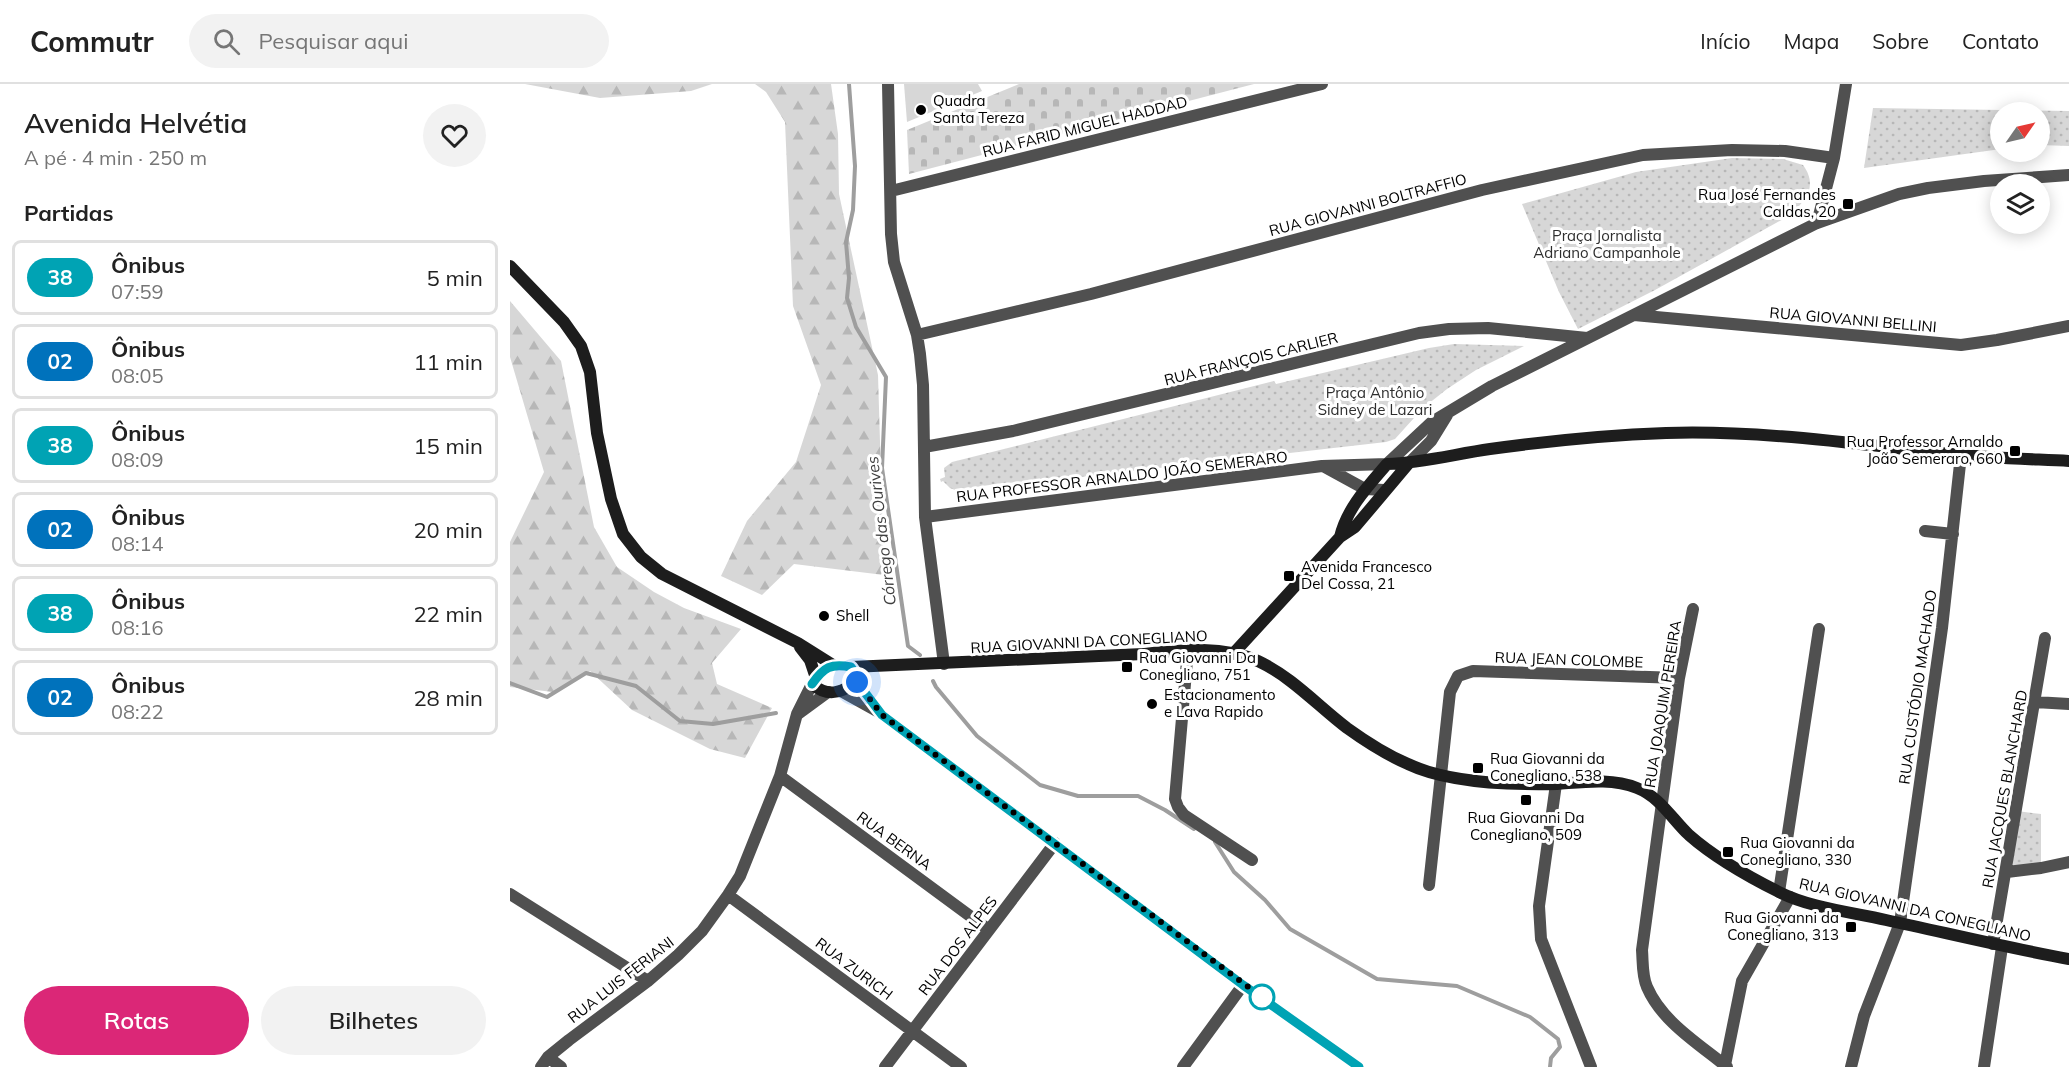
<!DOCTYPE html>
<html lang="pt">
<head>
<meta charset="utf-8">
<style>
	:root { --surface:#fff; --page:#f2f2f2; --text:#222; --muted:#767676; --line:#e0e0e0; --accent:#db2777 }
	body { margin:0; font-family:Mulish,sans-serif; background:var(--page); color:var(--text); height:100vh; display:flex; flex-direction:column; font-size:22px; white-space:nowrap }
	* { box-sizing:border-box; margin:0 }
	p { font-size:20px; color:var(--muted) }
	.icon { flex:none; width:33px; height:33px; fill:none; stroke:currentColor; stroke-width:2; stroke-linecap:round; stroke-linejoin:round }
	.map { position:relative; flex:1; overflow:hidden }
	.drawer { display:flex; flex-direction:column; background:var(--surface); width:510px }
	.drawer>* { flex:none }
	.badge { padding:0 12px; border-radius:20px; font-size:21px; line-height:39px }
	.needle { width:39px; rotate:56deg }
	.fabs { position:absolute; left:1480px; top:18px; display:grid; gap:12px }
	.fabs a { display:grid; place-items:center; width:60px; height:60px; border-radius:50%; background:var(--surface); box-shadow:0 3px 15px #0003; font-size:30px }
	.you { position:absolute; width:30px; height:30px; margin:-15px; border:4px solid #fff; border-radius:50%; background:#1a73e8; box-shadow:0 0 0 9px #1a73e833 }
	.map>.badge { position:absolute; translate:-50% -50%; box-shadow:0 0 0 3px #fff }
	h2 { padding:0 24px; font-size:22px; line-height:54px }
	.round { display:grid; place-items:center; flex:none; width:63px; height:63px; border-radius:32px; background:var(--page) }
	.headline { display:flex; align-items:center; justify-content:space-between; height:102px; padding:0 24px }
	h1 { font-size:28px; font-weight:600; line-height:45px }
	.cta { display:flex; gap:12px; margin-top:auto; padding:12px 24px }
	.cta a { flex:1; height:69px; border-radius:36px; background:var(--accent); color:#fff; font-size:24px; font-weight:600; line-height:69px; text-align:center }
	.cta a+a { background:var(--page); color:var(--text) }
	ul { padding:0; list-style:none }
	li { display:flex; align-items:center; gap:18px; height:75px; margin:0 12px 9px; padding:0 12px; border:3px solid var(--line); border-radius:9px }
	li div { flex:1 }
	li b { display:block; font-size:22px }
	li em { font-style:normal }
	li .badge { min-width:66px; font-weight:700; text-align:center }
	header { display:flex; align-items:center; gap:36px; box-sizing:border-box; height:84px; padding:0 30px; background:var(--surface); border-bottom:2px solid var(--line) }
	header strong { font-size:28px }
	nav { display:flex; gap:33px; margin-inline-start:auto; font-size:21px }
	.search { width:420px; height:54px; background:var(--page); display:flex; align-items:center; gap:15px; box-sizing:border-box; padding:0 21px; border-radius:33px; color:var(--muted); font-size:22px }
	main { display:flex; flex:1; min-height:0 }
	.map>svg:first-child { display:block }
	.forest { fill:url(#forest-firs) }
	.cemetery { fill:url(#cemetery-stones) }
	.park { fill:url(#park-dots) }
	.pitch { fill:#d7d7d7 }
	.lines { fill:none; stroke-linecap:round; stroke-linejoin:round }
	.stream { stroke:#9e9e9e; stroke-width:4 }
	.street { stroke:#505050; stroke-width:12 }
	.secondary { stroke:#1d1d1d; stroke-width:12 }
	.line-casing { stroke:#fff; stroke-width:14 }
	.line { stroke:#00a3b4; stroke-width:9 }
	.walk { stroke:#000; stroke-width:6; stroke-dasharray:0 10.8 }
	.poi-dot { fill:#000; stroke:#fff; stroke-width:2 }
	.stop-dot { fill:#fff; stroke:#00a3b4; stroke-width:3 }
	.labels { text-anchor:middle; stroke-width:6; stroke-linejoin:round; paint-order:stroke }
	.poi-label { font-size:15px; fill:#000; stroke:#fff; text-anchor:start }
	.street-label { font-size:15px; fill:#000; stroke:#fff }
	.park-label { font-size:15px; fill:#2e2e2e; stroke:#fff }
	.water-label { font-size:16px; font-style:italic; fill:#3f3f3f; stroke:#fff }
</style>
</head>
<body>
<header>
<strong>Commutr</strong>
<div class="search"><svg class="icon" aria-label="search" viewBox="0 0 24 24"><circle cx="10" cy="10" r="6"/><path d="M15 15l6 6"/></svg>Pesquisar aqui</div>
<nav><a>Início</a><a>Mapa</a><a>Sobre</a><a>Contato</a></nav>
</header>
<main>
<section class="drawer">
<div class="headline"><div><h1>Avenida Helvétia</h1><p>A pé · 4 min · 250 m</p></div><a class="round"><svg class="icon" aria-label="heart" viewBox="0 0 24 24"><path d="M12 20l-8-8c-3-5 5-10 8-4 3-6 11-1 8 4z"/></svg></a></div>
<h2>Partidas</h2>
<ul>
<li><span class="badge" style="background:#00a3b4;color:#fff">38</span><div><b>Ônibus</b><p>07:59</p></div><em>5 min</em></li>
<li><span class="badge" style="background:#0072bc;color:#fff">02</span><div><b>Ônibus</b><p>08:05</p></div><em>11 min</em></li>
<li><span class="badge" style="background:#00a3b4;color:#fff">38</span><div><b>Ônibus</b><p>08:09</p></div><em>15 min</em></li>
<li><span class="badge" style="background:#0072bc;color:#fff">02</span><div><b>Ônibus</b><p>08:14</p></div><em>20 min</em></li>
<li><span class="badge" style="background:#00a3b4;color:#fff">38</span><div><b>Ônibus</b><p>08:16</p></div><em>22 min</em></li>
<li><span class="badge" style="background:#0072bc;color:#fff">02</span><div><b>Ônibus</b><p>08:22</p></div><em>28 min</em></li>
</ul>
<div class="cta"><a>Rotas</a><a>Bilhetes</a></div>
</section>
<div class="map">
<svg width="1559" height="983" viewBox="0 0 1559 983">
	<defs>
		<pattern id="forest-firs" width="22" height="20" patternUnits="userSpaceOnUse" patternTransform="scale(1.5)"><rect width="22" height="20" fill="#d7d7d7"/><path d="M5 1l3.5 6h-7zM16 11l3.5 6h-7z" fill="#b7b7b7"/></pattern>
		<pattern id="cemetery-stones" width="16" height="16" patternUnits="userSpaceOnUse" patternTransform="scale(1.5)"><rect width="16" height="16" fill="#d7d7d7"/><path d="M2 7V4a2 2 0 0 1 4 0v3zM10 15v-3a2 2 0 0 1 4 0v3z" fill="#b7b7b7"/></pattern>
		<pattern id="park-dots" width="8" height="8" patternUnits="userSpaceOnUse" patternTransform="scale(1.5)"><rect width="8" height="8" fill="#d7d7d7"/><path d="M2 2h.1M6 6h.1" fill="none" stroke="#b7b7b7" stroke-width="1.8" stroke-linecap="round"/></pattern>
	</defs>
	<rect width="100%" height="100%" fill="#fff"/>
	<path class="forest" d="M15,0h187l-21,7 -91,7z
		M245,0h76l7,50 1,60 39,181 6,200 -90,-11 -32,31 -41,-19 26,-55 49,-59 25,-77 -28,-79 -8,-184 -19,-30z
		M0,217l51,60 33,166 23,40 37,25 30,16 57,21 -29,34 5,21 55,24 -27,50 -35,-9 -78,-39 -42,-39 -37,21 -43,-5v-145l34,-70 -34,-115z"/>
	<path class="cemetery" d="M509,0h235l-345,90 -2,-44z"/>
	<path class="park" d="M1363,24l196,3v35l-29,-1v-33h-39v37l-137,19z
		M1222,74l51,1 20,6c16,22 2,37 -16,52l-132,73 -77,39 -19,-37 -37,-88 114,-32z
		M944,260l70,2 -48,24 -29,19 -24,19 -28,31 -9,3 -306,35 -73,6v4h-4v-4l-48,7 -5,-2 -7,-7 -2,1 -1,-3 5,-2 -1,-9 8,-6 322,-81 2,3 153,-36z
		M1507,727l24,3v53l-29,3z"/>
	<path class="pitch" d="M394,0h74l4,7 -75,31z"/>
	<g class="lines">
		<path class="stream" d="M339,0l6,82 -2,44 -7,32 3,36 -2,20 9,29 30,50 -4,91 26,178 12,9
			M423,597l3,6 41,49 63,49 38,11h60l27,14 29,19
			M0,599l37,14 39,-24 50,13 44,35 33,3 63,-11
			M705,758l19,30 31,28 25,29 87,50 80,7 73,31 28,22 2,8 -9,11 -1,9"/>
		<path class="street" d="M378,0l3,150 3,28 23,73 3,19 3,31 2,132 19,147
			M381,107l431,-107
			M1307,139l17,-65 12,-74
			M1124,231l327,30 36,-5 72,-14
			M407,251l174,-41 391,-104 161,-35 89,-5 53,1 49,7
			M414,363l89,-16 406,-98 30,-4 39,-1 99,10
			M899,379l22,-22 16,-26
			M813,382l42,23 19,1
			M415,433l397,-51 65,-2 45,-42 60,-36 325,-163 82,-29 29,-6 56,-7 85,-6
			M1415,447l28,3
			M1183,525l-14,69 -37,272c1,13 0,26 5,37 15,35 52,57 80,80
			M678,565l-13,150 3,8 6,8 68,45
			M347,598l25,33 361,270 116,82
			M331,607l36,20
			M1525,618l34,2
			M288,630l30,-22
			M270,692l209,154
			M1046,700l-17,122 2,33 50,128
			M1497,788l34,-4 28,-6
			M919,801l21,-193 8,-16 15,-5 206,7
			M1269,808l40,-263
			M0,810l138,87
			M218,811l233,172
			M1483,860l52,-306
			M38,973l13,10
			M1215,981l17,-84 48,-84
			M31,983l7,-10 21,-17 79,-59 30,-26 24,-24 26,-36 12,-19 40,-100 17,-62 15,-30
			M375,983l170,-224
			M673,983l60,-82
			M1341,983l13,-51 36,-93 42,-295 19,-173
			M1474,983l18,-120"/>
		<path class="secondary" d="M0,182l54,56 17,24 9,26 7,61 14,66 12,35 18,23 21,17 136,69 35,22
			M830,453c7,-29 28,-51 47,-73 35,-1 68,-10 103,-15 58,-8 117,-14 176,-16 96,-3 190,11 285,21 39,4 79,5 118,7
			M290,563l10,13 6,18
			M723,570l107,-117 15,-10 54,-64
			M323,581l18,2 7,13c-15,13 -30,18 -46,4l12,-14z
			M341,583l292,-13c38,-4 79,-9 115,7 34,16 60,45 89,67 18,13 40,27 61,36 40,19 105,21 149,20 28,-2 54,-6 80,4 23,9 35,31 52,47 26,23 58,41 90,57 32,16 72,20 107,28 61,13 122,28 183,39"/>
	</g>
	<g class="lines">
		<g class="line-casing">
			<path id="line" d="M302,600c12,-17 19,-21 39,-17l7,10 -1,5 25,33 361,270 116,82"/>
		</g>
		<use href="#line" class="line"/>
		<path class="walk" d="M347,598l25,33 380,282"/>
	</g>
	<g class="poi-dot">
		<circle cx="411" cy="26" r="6"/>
		<rect x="1332" y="114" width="12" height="12" rx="3"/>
		<rect x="1499" y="361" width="12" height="12" rx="3"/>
		<rect x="773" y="486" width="12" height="12" rx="3"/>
		<circle cx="314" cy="532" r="6"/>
		<rect x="611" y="577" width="12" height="12" rx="3"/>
		<circle cx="642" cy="620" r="6"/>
		<rect x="962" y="678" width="12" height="12" rx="3"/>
		<rect x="1010" y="710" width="12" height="12" rx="3"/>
		<rect x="1212" y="762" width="12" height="12" rx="3"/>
		<rect x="1335" y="837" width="12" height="12" rx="3"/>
	</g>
	<circle class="stop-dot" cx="752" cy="913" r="12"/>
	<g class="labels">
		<g class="poi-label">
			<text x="423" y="22">Quadra<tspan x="423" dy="17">Santa Tereza</tspan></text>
			<text x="1326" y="116" text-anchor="end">Rua José Fernandes<tspan x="1326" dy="17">Caldas, 20</tspan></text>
			<text x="1493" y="363" text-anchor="end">Rua Professor Arnaldo<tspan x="1493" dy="17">João Semeraro, 660</tspan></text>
			<text x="791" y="488">Avenida Francesco<tspan x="791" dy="17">Del Cossa, 21</tspan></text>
			<text x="326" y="537">Shell</text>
			<text x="629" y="579">Rua Giovanni Da<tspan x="629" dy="17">Conegliano, 751</tspan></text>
			<text x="654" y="616">Estacionamento<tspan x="654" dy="17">e Lava Rapido</tspan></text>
			<text x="980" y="680">Rua Giovanni da<tspan x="980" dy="17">Conegliano, 538</tspan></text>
			<text x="1016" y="739" text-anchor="middle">Rua Giovanni Da<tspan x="1016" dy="17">Conegliano, 509</tspan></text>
			<text x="1230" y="764">Rua Giovanni da<tspan x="1230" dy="17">Conegliano, 330</tspan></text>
			<text x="1329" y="839" text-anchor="end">Rua Giovanni da<tspan x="1329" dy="17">Conegliano, 313</tspan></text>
		</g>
		<g class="street-label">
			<text transform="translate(575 43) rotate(-14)" y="5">RUA FARID MIGUEL HADDAD</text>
			<text transform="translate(858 121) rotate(-15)" y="5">RUA GIOVANNI BOLTRAFFIO</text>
			<text transform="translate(1343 236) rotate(5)" y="5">RUA GIOVANNI BELLINI</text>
			<text transform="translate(741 275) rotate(-14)" y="5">RUA FRANÇOIS CARLIER</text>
			<text transform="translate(612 393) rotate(-7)" y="5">RUA PROFESSOR ARNALDO JOÃO SEMERARO</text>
			<text transform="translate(579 558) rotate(-3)" y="5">RUA GIOVANNI DA CONEGLIANO</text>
			<text transform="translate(1059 576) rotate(2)" y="5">RUA JEAN COLOMBE</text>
			<text transform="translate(1408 603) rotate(-82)" y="5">RUA CUSTÓDIO MACHADO</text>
			<text transform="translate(1153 620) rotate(-81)" y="5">RUA JOAQUIM PEREIRA</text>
			<text transform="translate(1495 705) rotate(-80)" y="5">RUA JACQUES BLANCHARD</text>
			<text transform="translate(384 757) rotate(36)" y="5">RUA BERNA</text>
			<text transform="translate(1405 826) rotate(13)" y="5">RUA GIOVANNI DA CONEGLIANO</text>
			<text transform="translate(448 862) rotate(-53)" y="5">RUA DOS ALPES</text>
			<text transform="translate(344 885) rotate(37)" y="5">RUA ZURICH</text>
			<text transform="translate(111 896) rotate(-38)" y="5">RUA LUIS FERIANI</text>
		</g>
		<g class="park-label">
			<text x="1097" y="157">Praça Jornalista<tspan x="1097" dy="17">Adriano Campanhole</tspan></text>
			<text x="865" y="314">Praça Antônio<tspan x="865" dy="17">Sidney de Lazari</tspan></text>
		</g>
		<g class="water-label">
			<text transform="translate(371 447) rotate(-97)" y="6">Córrego das Ourives</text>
		</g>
	</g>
</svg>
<div class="fabs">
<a><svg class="needle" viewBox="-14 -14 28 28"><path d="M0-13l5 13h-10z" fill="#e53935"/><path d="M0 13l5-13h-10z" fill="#767676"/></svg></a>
<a><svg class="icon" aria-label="layers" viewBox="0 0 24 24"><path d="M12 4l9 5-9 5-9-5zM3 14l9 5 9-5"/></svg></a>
</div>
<div class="you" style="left:347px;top:598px"></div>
</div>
</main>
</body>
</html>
